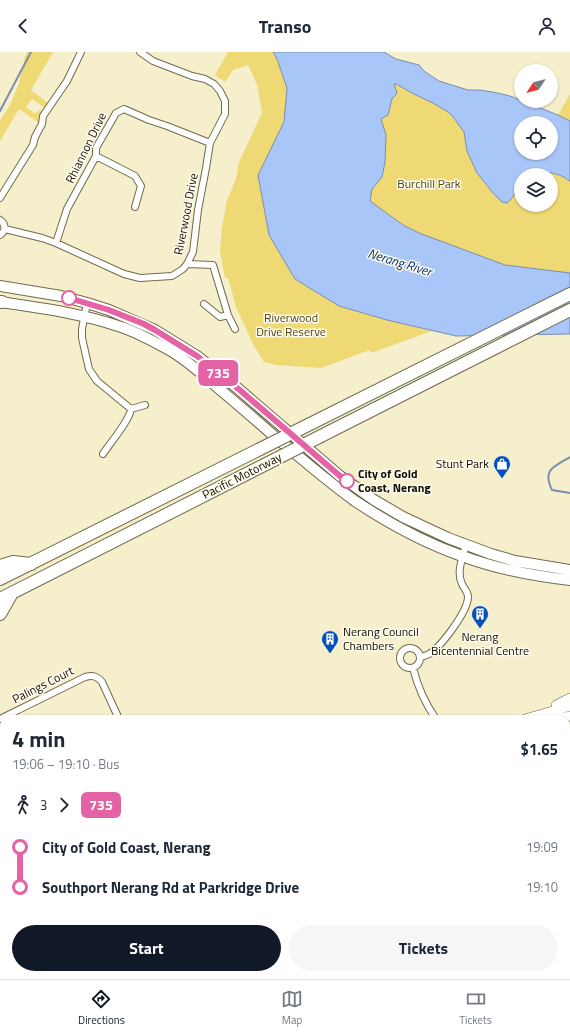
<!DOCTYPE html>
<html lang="en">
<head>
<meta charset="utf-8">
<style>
	:root { --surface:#fff; --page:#f6f6f7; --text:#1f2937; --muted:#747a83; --line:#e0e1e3; --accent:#111827 }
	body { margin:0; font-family:"Titillium Web",sans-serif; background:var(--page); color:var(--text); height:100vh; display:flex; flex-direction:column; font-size:15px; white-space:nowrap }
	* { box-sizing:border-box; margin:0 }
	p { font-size:13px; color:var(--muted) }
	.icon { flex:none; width:22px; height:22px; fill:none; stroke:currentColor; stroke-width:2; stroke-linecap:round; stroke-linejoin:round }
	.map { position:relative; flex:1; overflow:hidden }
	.side { position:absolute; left:0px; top:663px; width:570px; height:264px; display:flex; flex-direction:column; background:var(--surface); border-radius:12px 12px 0 0; box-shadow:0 1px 3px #0004 }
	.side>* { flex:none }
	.badge { padding:0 8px; border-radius:6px; font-size:14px; line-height:26px }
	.needle { width:26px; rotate:235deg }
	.controls { position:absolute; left:514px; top:12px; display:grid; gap:8px }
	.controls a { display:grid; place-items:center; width:44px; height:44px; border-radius:50%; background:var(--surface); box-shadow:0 1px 3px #0004; font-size:20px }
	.map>.badge { position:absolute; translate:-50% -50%; box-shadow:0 0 0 2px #fff }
	.legs { display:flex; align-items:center; gap:6px; height:44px; padding:0 12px; font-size:13px }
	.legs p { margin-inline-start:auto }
	.headline { display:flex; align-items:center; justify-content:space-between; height:68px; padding:0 12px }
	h1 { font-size:22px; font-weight:700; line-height:30px }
	.button { display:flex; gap:8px; margin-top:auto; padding:8px 12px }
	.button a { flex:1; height:46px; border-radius:24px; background:var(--accent); color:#fff; font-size:16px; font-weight:700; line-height:46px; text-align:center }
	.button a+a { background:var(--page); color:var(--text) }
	ul { padding:0 12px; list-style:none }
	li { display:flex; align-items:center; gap:14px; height:40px; font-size:15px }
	li i { display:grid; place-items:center; width:6px; height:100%; margin:0 5px; background:currentColor }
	li i::after { content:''; width:10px; height:10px; margin:-5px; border:3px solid; border-radius:50%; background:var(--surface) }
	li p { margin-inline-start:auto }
	li:first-child i { background:linear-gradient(#0000 50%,currentColor 0) }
	li:last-child i { background:linear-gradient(currentColor 50%,#0000 0) }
	header { display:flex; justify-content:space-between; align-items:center; height:52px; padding:0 12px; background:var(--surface); font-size:18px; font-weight:700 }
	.menu { display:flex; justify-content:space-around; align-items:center; height:56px; border-top:1px solid var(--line); background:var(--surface); font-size:11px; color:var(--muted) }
	.menu a { display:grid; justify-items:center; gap:2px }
	.menu .active { color:var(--accent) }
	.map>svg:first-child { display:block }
	.green { fill:#efd974; fill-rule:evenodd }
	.water { fill:#a8c6f8; stroke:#7a8eae; fill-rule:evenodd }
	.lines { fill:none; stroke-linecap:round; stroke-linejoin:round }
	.stream { stroke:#7a8eae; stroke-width:2 }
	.street-casing { stroke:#716a4c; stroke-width:8 }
	.secondary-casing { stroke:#716a4c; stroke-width:10 }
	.primary-casing { stroke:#716a4c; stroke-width:12 }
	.highway-casing { stroke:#716a4c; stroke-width:14 }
	.street { stroke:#fff; stroke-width:6 }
	.secondary { stroke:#fff; stroke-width:9 }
	.primary { stroke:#fff; stroke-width:10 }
	.highway { stroke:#fff; stroke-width:12 }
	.highway-bridge-casing { stroke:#716a4c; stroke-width:14; stroke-linecap:butt }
	.highway-bridge { stroke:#fff; stroke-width:12 }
	.line-1-casing { stroke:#fff; stroke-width:9 }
	.line-1 { stroke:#e463a4; stroke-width:6 }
	.stop-1-dot { fill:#fff; stroke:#e463a4; stroke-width:2 }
	.labels { text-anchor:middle; stroke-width:3; stroke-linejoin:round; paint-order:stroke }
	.street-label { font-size:12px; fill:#100d03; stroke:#fffcee }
	.park-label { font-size:12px; fill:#4d4417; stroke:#fffcee }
	.poi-label { font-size:12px; fill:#100d03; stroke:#fffcee; text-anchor:end }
	.stop-label { font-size:12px; font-weight:bold; fill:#100d03; stroke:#fffcee; text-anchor:start }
	.water-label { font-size:13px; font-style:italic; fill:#022f74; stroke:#fffcee }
</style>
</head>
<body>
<header><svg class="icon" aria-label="back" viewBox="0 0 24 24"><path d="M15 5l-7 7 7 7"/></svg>Transo<svg class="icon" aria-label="person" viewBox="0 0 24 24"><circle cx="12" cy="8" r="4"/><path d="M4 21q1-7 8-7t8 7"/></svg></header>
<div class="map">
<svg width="570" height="927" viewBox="0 0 570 927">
	<rect width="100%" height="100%" fill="#f6efcc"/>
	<path class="green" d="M27,0h26l-22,38 17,13 -3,5 -13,-9 -6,8 9,7 4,-4 3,2 -1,2 -2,9 -20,-14 -19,32v-20l11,-18 8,-20 6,-26z
		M228,0h45l4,7 10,29 -3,34 -26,53 129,145 45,11 -61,22 -1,-3 -49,18 -44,-3 -13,-3 -11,-18 -17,-37 -8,-29h-3l-5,-27 2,-24 5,-27 9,-21 3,-17 23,-49 -5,-29 -9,-19 -15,5 -8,12 -10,-7z
		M393,32h3l18,10 19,9 18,11 13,18 2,13 11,28 16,20 9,9 18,-16c-1,-3 -1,-7 0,-9 5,-11 30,-5 39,-2 4,1 7,4 11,6v92l-65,-8 -86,-32 -16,-8 -33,-24 2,-12 10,-12 4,-42 -5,-16 7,-4 4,-16 5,-6zM521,123h30v30h-30z
		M570,42v27l-12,-6z
		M570,747v180h-570v-99l4,1v94h562v-174z"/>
	<path class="water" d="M273,0h111l12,7 23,6 5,6 15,10 29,9h12l18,3 12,3 48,19 12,6v60c-4,-2 -7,-5 -11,-6 -9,-3 -34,-8 -39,1 -2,4 0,6 0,10 -1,4 -10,15 -13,17l-5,-1 -9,-9 -16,-20 -10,-22 -3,-19 -13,-18 -18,-11 -19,-9 -18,-10h-2l3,9 -5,6 -4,16 -7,4 5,16 -1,27 -3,15 -10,12 -2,12 33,24 16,8 86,32 65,8v61l-114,2 -69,-16 -48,-14 -44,-27 -26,-44 -11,-60 26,-53 3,-34 -10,-29zM521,71h30v30h-30z"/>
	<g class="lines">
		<path class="stream" d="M0,59l31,-59
			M570,405c-16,10 -28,12 -18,33l18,3"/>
		<g class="street-casing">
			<path id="street" d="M96,104l39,20 6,10 -6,21
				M0,146l33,-53 2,-8 7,-13 1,-8 24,-35 14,-29
				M0,168c6,4 6,11 0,15
				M5,177l37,9 14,5 68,31 16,4 32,-2 11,-7 4,-5 6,-12 5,-42 8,-42 4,-25 15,-29v-13l-5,-10 -6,-7 -9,-5 -13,-3 -39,-15 -13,-9
				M56,191l11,-34 29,-53v-8l20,-35 8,-4 25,11 18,6 43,17
				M187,212l26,1 15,50 7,14
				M87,251l-5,26v9l7,31 8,12 34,28c-1,11 -21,34 -28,45
				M204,252l16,13 8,-2
				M131,357l14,-4
				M400 606a10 10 0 1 1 20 0a10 10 0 1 1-20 0Z
				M420,605c3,-1 6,-1 9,-3 12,-7 39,-43 39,-57 0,-6 -4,-8 -6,-13 -6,-12 1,-28 4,-39
				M413,616c5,20 11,34 23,51
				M0,667l85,-42c8,-2 12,-1 17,5l17,37
				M566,695l4,-1
				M0,698l4,11
				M0,775l4,-24"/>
		</g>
		<g class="secondary-casing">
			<path id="secondary" d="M556,653l14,-7
				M525,667l45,-13
				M557,667l13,-3
				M0,782h4"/>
		</g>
		<g class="primary-casing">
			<path id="primary" d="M0,234l61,10 26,7 22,7 46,20 42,26 38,30 105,90 34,24 29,17 45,21 43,16 24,7 55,9
				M0,250c40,6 80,11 118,24 17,5 37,16 53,25 17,10 31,23 46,36 19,16 38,32 57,49 27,22 53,45 81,65 33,22 70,42 107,55 35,13 72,20 108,24"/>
		</g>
		<g class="highway-casing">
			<path id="highway" d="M0,250h2
				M310,372l260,-130
				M321,384l249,-126
				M0,514l13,-4 18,2
				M0,527l260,-130
				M0,547l274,-139
				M0,562l12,-21"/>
		</g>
		<use href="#street" class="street"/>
		<use href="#secondary" class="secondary"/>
		<use href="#primary" class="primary"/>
		<use href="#highway" class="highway"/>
		<g class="highway-bridge-casing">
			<path id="highway-bridge" d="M260,397l50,-25
				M274,408l47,-24"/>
		</g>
		<use href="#highway-bridge" class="highway-bridge"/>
	</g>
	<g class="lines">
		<g class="line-1-casing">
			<path id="line-1" d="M69,246l40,12 35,14 11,6 42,26 38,30 105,90 7,5"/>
		</g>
		<use href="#line-1" class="line-1"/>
	</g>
	<defs>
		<g id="shop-pin" transform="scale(0.9)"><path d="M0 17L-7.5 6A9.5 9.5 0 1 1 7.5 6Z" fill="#0650ba" stroke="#fffcee"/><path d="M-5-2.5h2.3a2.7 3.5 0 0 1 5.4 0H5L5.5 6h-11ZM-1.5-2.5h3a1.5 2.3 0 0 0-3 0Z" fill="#fff"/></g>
		<g id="building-pin" transform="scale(0.9)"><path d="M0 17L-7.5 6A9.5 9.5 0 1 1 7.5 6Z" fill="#0650ba" stroke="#fffcee"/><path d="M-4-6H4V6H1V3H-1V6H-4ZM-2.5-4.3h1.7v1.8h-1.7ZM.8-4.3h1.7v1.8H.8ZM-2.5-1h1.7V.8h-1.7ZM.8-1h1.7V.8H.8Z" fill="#fff"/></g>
	</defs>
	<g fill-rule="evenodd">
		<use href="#shop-pin" x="502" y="412"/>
		<use href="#building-pin" x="480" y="562"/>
		<use href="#building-pin" x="330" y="587"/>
	</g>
	<g class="stop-1-dot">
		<circle cx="69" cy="246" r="7"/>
		<circle cx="347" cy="429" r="7"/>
	</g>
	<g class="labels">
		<g class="street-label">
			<text transform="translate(86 96) rotate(-64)" y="4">Rhiannon Drive</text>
			<text transform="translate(186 162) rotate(-79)" y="4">Riverwood Drive</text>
			<text transform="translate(242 424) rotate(-27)" y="4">Pacific Motorway</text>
			<text transform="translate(43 633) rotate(-27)" y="4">Palings Court</text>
		</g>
		<g class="park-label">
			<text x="429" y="136">Burchill Park</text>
			<text x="291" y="270">Riverwood<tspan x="291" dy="14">Drive Reserve</tspan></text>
		</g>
		<g class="poi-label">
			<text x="489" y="416">Stunt Park</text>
			<text x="343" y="584" text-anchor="start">Nerang Council<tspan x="343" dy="14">Chambers</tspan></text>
			<text x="480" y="589" text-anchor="middle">Nerang<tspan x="480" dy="14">Bicentennial Centre</tspan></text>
		</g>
		<g class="stop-label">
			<text x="358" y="426">City of Gold<tspan x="358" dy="14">Coast, Nerang</tspan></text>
		</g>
		<g class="water-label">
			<text transform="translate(400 210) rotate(17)" y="5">Nerang River</text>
		</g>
	</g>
</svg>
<div class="controls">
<a><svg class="needle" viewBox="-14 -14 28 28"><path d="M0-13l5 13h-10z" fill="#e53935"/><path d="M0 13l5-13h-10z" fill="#747a83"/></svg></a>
<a><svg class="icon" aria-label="locate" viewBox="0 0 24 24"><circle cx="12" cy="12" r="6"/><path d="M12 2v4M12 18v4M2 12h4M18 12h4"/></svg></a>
<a><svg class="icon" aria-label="layers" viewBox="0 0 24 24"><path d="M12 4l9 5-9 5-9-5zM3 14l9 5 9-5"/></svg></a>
</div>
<b class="badge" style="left:218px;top:321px;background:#e463a4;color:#fff">735</b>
<section class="side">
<div class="headline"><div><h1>4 min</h1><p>19:06 – 19:10 · Bus</p></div><b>$1.65</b></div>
<div class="legs"><svg class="icon" aria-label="walk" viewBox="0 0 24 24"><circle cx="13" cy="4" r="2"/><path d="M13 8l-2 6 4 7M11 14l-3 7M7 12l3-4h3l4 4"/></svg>3<svg class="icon" aria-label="forward" viewBox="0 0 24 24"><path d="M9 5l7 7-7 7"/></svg><b class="badge" style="background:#e463a4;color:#fff">735</b></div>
<ul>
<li><i style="color:#e463a4"></i><b>City of Gold Coast, Nerang</b><p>19:09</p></li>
<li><i style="color:#e463a4"></i><b>Southport Nerang Rd at Parkridge Drive</b><p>19:10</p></li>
</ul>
<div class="button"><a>Start</a><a>Tickets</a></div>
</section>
</div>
<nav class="menu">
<a class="active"><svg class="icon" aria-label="directions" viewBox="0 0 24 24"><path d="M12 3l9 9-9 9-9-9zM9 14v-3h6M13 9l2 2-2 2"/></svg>Directions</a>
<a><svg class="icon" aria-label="map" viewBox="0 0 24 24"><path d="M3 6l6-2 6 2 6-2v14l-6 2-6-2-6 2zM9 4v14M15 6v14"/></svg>Map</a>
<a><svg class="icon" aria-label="tickets" viewBox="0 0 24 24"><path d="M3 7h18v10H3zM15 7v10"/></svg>Tickets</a>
</nav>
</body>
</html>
